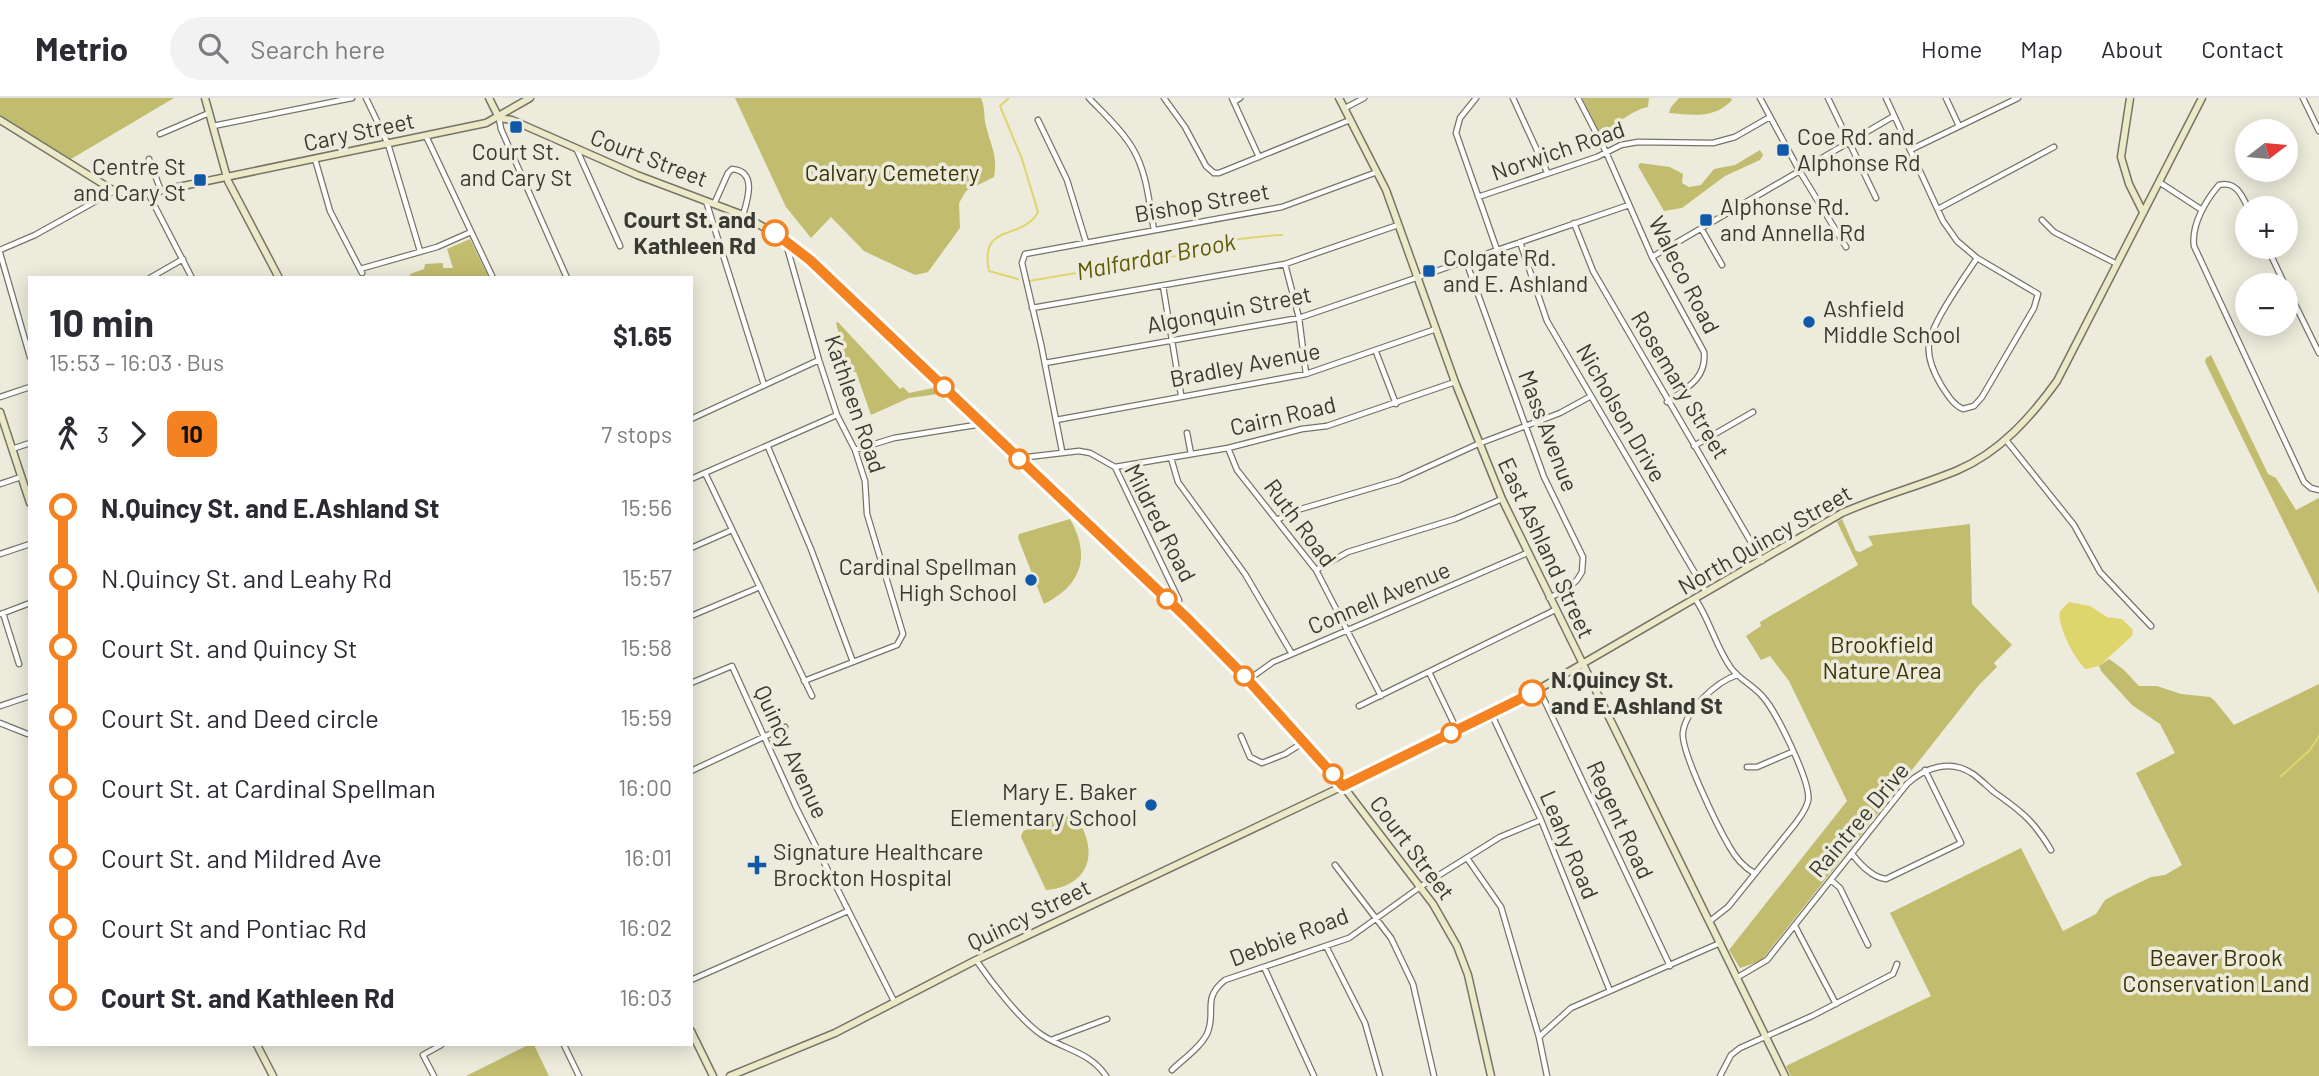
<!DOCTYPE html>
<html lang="en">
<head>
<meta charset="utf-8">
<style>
	:root { --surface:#fff; --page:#f2f2f3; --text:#2b2b33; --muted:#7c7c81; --line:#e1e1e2 }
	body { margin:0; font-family:Barlow,sans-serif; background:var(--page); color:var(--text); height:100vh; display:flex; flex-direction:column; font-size:26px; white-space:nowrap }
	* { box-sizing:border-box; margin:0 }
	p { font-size:23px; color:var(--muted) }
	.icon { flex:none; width:38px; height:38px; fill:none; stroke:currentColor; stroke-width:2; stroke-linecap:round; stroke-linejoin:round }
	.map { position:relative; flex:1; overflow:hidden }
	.sheet { position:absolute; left:28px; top:178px; width:665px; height:770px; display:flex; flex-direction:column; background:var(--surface); border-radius:0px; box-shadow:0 4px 18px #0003 }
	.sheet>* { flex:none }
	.badge { padding:0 14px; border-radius:10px; font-size:24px; line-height:46px }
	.needle { width:46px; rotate:74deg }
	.buttons { position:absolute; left:2235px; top:21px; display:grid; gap:14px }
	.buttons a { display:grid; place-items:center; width:63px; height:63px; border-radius:50%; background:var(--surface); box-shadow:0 4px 18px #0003; font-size:35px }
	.map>.badge { position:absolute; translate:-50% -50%; box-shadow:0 0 0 4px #fff }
	.legs { display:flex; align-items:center; gap:10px; height:77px; padding:0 21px; font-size:23px }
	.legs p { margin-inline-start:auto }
	.overview { display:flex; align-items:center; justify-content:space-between; height:119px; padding:0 21px }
	h1 { font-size:38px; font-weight:700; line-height:52px }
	ul { padding:0 21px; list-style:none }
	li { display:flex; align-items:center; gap:24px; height:70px; font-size:26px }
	li i { display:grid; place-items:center; width:10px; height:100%; margin:0 9px; background:currentColor }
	li i::after { content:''; width:18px; height:18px; margin:-9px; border:5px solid; border-radius:50%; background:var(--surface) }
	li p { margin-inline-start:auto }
	li:first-child i { background:linear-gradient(#0000 50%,currentColor 0) }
	li:last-child i { background:linear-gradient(currentColor 50%,#0000 0) }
	header { display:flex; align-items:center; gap:42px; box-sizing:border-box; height:98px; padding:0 35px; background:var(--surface); border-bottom:2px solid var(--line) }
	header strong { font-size:33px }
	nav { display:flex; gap:38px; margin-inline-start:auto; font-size:24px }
	.search { width:490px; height:63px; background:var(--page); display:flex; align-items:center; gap:18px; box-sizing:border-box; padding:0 24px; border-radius:38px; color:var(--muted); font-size:26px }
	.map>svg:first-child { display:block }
	.green { fill:#c2bc6e }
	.water { fill:#ded66d }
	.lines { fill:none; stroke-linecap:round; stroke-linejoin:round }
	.stream { stroke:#ded66d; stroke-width:2 }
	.street-casing { stroke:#757567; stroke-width:7 }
	.secondary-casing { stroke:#757567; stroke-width:9 }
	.street { stroke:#fff; stroke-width:4.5 }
	.secondary { stroke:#ece9c8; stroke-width:6 }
	.line-1-casing { stroke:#fff; stroke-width:16 }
	.line-1 { stroke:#f58220; stroke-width:10 }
	.poi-dot { fill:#0f59a8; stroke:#edecdc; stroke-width:2.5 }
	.stop-1-dot { fill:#fff; stroke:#f58220; stroke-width:3.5 }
	.labels { text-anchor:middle; stroke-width:7; stroke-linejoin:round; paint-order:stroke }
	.street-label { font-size:23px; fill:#3a3a34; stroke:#edecdc }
	.poi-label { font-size:23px; fill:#3a3a34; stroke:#edecdc; text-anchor:start }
	.park-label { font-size:23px; fill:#393608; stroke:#edecdc }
	.stop-label { font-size:23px; font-weight:bold; fill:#3a3a34; stroke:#edecdc; text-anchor:end }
	.water-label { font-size:24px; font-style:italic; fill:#605a07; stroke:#edecdc }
</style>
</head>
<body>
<header>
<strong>Metrio</strong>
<div class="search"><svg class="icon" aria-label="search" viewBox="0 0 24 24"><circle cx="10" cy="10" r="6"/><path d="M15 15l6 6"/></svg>Search here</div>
<nav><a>Home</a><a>Map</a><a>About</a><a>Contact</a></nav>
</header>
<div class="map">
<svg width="2319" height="978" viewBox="0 0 2319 978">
	<rect width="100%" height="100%" fill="#edecdc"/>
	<path class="green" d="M0,0h174l-103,61 -71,-43z
		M735,0h246c5,12 2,17 5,28 5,20 12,30 8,51l-28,14 -7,12 1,25 -32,44 -13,3 -51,-24 -33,-34 -20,21 -25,-31z
		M1582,0h67l-1,9c-16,3 -29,16 -44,24l-1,9z
		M1679,0h52l1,2c-17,19 -40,15 -63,13l2,-6z
		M1760,52l3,5 -3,5 -35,16 -43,32 -18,3 -26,-45 2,-3 30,4 13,7 -1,9 7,4 12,-2 13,-16 21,-4z
		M470,141l19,39h-78l-1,-4 14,-5 1,-5 18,-1v5h10l-6,-19z
		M838,224l62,67 3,-2 6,6 24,-5 5,6 -29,4 -38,17 -15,-43h-7l-13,-49z
		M2211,257l57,119 8,4 20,32 23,-12v96l-114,-232 1,-4z
		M1070,421c21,37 12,66 -26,85l-26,-66 1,-4z
		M1842,421l14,32 4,1 13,-7 -5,-9 102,-12 2,80 40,41 -18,18 3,4 -18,18 -218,276 -21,7 -11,-18 118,-149 -58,-120 -19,-25 -9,4 -15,-24 15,-10 -1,-4 98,-57 -21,-43z
		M2109,561l14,10 16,17h18l24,8 29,3 5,4 19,24 85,-41v392h-528l-5,-10 145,-70 -41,-83 131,-65 42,83 33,-17 9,-14 11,-6 35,-17 14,-2 17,-10 -46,-92 39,-20 -15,-29 -28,-19 -31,-34 -2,-5z
		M1073,715c26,34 21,72 -27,77l-25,-53 2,-6z
		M528,947h6l15,31h-83z"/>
	<path class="water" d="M2069,504l21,4 17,11 15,2 11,11 -1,6 -33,30 -13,3c-11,-8 -30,-46 -26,-58z"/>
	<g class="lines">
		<path class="stream" d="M1009,0l-9,8 22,53 16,53c-16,30 -59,9 -49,59l29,8
			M1029,183l147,-25c33,-15 71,-19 106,-21
			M2281,678l29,-26 9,-14"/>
		<g class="street-casing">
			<path id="street" d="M366,0l22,46 32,107
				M1089,0c15,16 33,32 44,51 14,24 16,53 21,81
				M1164,0l21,29 21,39 8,7h5l131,-53
				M1232,0l27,59
				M1476,0l-16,20 -4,15 41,117
				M1513,0l34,74
				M1578,0l28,54 46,105 52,95c3,26 -17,36 -37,50
				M1760,0l39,72 47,77
				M1828,0l48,100
				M1886,0l57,123 14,20 20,17 61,36 -4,14 -52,89 -8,9 -11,3c-10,-4 -16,-15 -22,-24 -7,-12 -14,-27 -12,-41 3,-22 35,-66 48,-86
				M1946,0l13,28
				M2303,0l16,33
				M1234,4l6,-4
				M1345,10l19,-10
				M499,20l2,11 66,149
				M1038,22l29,60 19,62
				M213,28l139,-28
				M160,36l49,-21
				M426,38l67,142
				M577,52l43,96
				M1910,52l108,-52
				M149,61l12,32
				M315,61l15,52 30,58
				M2159,84l43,28
				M148,95l44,85
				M1478,99l119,-40 24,-12 17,-3 75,1 22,-6 35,-20
				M706,103l58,184
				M715,104l13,-29 4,-4c25,2 16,30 11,46
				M2248,110c-6,-13 -12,-27 -29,-23 -13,15 -28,40 -25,61l110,236 7,6 8,2
				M1938,111l116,-62
				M2042,122l12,12 63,32
				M1574,125l19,48 169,290
				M1701,130l21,37
				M785,142l34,120 18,55 18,35 10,31 2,33 36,120 -6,11 -93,36
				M1520,144l27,79 159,271
				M2267,149l18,38
				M0,152l35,-15 79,-44
				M0,155l30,104
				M1652,159l242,-141
				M1466,163l78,216 39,80 -1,15 -5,8 -10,9 -18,9
				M1285,166l14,54 7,56
				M362,175l-2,-4 77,-22 34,-15
				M150,180l33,-19
				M1163,188l18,109
				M2286,188l33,67
				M1032,210l253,-44 113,-39
				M1376,254l20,52
				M1045,265l254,-45 330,-113
				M0,299l30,-10
				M691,321l128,-59
				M1056,322l250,-46 130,-45
				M1187,335l4,21
				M2006,342l68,85 26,47 51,54
				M1694,348l59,-34
				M768,349l43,102 42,113
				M1228,350l9,22 79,100 65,126
				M12,351l18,-6
				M855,352l39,-12 88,-14
				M1062,353l-21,-107 -19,-81 3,-9 257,-47 95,-35
				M1019,360l60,-7 11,2 25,14 64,133 -1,9
				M1171,360l7,24 67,92 47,80
				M1115,369l113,-19 74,-19 25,-3 128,-44
				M706,377l106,221
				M691,381l146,-64
				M0,386l21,-7
				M1277,422l17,-9 105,-31 79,-36 82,-31 31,-17
				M691,450l41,-18
				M0,456l30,-10
				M1316,472l32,-18 107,-33 47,-20
				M1696,502c14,21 20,47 35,68 9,12 23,18 32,29 13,14 49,87 45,104 -2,9 -8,16 -13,23l-67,83 -18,14
				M3,515l16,51
				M1,516l29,-11
				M691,518l69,-29
				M1429,574l28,58
				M1737,577c-21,7 -51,35 -54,57 -3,18 35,95 46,114 6,11 15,21 25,27
				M1248,582l25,-18 19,-8 235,-101
				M691,585l41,-17 64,141 99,196
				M1539,591l131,277
				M0,608l30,-10
				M1359,608l196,-96
				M1491,615l50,107 69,171
				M0,625l30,12
				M1241,638l9,21 12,6 23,-9 19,-12
				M1747,669h10l35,-15
				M691,673l94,-44
				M1852,756c8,10 20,24 34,25l75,-36 -36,-73
				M1467,760l34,49 38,130 8,39
				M1335,767l56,73 22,46 21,92
				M1831,782l9,8 28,57
				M1795,828l41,78
				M1326,848l39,77 15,53
				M976,862c15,22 45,61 66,75 23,15 48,17 64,41
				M1264,869l50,109
				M1738,879l29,-17 140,-176c18,-17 44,-25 66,-10 7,5 14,12 21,18 27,19 40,29 57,58
				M691,882l157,-69
				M1539,939l32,-29 149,-65
				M1051,942l56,-21
				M564,947l15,31
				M1172,972c10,-10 28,-22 35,-36 10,-22 -6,-35 18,-54l124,-42 71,-51 80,-50 41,-17
				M434,978l-11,-21 18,-10
				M1720,978l11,-21 9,-7 72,-32 81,-42 4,-10"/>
		</g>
		<g class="secondary-casing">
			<path id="secondary" d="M205,0l23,83 51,97
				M489,0l10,20
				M1339,0l47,92 69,192 47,117 283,577
				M2130,0l-9,59 8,27 14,28
				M499,20l13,2 125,55 106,40 42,25 25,20 378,359 60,61 95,106 90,118 24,42 11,29 23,101
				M0,22l111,69 19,6 24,-3 332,-69 44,-25
				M0,314l30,91
				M691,933l22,45
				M257,947l16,31
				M730,978l105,-43 141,-73 367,-174 196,-97 303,-176c38,-17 78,-27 116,-43 42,-18 73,-53 99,-89l145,-283"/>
		</g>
		<use href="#street" class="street"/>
		<use href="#secondary" class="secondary"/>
	</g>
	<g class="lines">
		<g class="line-1-casing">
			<path id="line-1" d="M775,135l35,27 378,359 60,61 95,106 189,-93"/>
		</g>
		<use href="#line-1" class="line-1"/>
	</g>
	<g class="poi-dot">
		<rect x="509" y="22" width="14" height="14" rx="3.5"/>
		<rect x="1776" y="45" width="14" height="14" rx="3.5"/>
		<rect x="193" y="75" width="14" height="14" rx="3.5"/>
		<rect x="1699" y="115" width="14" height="14" rx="3.5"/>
		<rect x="1422" y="166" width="14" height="14" rx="3.5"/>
		<circle cx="1809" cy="224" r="7"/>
		<circle cx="1031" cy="482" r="7"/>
		<circle cx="1151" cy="707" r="7"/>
		<path d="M753.5 756.5h7v7h7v7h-7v7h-7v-7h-7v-7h7z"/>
	</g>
	<g class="stop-1-dot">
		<circle cx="775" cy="135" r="12"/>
		<circle cx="944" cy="289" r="9"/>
		<circle cx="1019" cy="361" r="9"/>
		<circle cx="1167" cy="501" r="9"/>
		<circle cx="1244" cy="578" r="9"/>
		<circle cx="1532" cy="595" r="12"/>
		<circle cx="1451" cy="635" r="9"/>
		<circle cx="1333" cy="676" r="9"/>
	</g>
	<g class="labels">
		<g class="street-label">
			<text transform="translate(359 34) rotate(-12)" y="8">Cary Street</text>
			<text transform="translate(1558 53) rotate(-19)" y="8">Norwich Road</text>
			<text transform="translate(649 60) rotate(21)" y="8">Court Street</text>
			<text transform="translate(1202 105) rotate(-10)" y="8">Bishop Street</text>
			<text transform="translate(1684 177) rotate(63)" y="8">Waleco Road</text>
			<text transform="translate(1229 212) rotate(-11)" y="8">Algonquin Street</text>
			<text transform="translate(1245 267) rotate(-11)" y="8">Bradley Avenue</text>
			<text transform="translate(1680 287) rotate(59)" y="8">Rosemary Street</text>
			<text transform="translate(855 306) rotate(71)" y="8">Kathleen Road</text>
			<text transform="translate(1621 315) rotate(60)" y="8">Nicholson Drive</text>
			<text transform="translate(1283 318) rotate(-13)" y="8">Cairn Road</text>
			<text transform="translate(1548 333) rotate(69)" y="8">Mass Avenue</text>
			<text transform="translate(1160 425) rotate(63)" y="8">Mildred Road</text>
			<text transform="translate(1300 425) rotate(53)" y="8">Ruth Road</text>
			<text transform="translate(1765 442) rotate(-30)" y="8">North Quincy Street</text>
			<text transform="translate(1546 450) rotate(65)" y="8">East Ashland Street</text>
			<text transform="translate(1379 500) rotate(-23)" y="8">Connell Avenue</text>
			<text transform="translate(791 654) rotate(65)" y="8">Quincy Avenue</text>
			<text transform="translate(1620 722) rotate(65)" y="8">Regent Road</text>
			<text transform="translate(1859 722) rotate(-50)" y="8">Raintree Drive</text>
			<text transform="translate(1569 747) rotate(67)" y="8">Leahy Road</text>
			<text transform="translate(1412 750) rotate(53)" y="8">Court Street</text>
			<text transform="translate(1029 817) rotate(-26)" y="8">Quincy Street</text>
			<text transform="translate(1289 839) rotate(-21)" y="8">Debbie Road</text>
		</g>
		<g class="poi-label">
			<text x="1797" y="47">Coe Rd. and<tspan x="1797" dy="26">Alphonse Rd</tspan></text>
			<text x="516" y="62" text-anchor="middle">Court St.<tspan x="516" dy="26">and Cary St</tspan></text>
			<text x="186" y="77" text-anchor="end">Centre St<tspan x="186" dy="26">and Cary St</tspan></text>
			<text x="1720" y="117">Alphonse Rd.<tspan x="1720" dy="26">and Annella Rd</tspan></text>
			<text x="1443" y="168">Colgate Rd.<tspan x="1443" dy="26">and E. Ashland</tspan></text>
			<text x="1823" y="219">Ashfield<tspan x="1823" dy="26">Middle School</tspan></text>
			<text x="1017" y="477" text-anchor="end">Cardinal Spellman<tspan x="1017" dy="26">High School</tspan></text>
			<text x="1137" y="702" text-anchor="end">Mary E. Baker<tspan x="1137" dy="26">Elementary School</tspan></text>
			<text x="773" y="762">Signature Healthcare<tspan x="773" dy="26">Brockton Hospital</tspan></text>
		</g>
		<g class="park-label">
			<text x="892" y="83">Calvary Cemetery</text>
			<text x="1882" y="555">Brookfield<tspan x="1882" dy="26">Nature Area</tspan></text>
			<text x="2216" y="868">Beaver Brook<tspan x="2216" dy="26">Conservation Land</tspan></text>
		</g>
		<g class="stop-label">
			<text x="756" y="130">Court St. and<tspan x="756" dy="26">Kathleen Rd</tspan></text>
			<text x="1551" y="590" text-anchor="start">N.Quincy St.<tspan x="1551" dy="26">and E.Ashland St</tspan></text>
		</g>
		<g class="water-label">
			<text transform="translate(1156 159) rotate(-11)" y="8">Malfardar Brook</text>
		</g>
	</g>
</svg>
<div class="buttons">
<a><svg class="needle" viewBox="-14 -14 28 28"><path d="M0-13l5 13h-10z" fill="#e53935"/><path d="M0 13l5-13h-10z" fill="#7c7c81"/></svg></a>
<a>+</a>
<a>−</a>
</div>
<section class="sheet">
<div class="overview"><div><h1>10 min</h1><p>15:53 – 16:03 · Bus</p></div><b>$1.65</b></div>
<div class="legs"><svg class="icon" aria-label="walk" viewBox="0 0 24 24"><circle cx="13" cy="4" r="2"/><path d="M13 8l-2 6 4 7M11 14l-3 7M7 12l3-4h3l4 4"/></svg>3<svg class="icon" aria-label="forward" viewBox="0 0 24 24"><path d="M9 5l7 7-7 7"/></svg><b class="badge" style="background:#f58220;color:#111">10</b><p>7 stops</p></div>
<ul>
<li><i style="color:#f58220"></i><b>N.Quincy St. and E.Ashland St</b><p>15:56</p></li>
<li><i style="color:#f58220"></i><span>N.Quincy St. and Leahy Rd</span><p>15:57</p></li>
<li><i style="color:#f58220"></i><span>Court St. and Quincy St</span><p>15:58</p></li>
<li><i style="color:#f58220"></i><span>Court St. and Deed circle</span><p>15:59</p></li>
<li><i style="color:#f58220"></i><span>Court St. at Cardinal Spellman</span><p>16:00</p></li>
<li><i style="color:#f58220"></i><span>Court St. and Mildred Ave</span><p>16:01</p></li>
<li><i style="color:#f58220"></i><span>Court St and Pontiac Rd</span><p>16:02</p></li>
<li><i style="color:#f58220"></i><b>Court St. and Kathleen Rd</b><p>16:03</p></li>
</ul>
</section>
</div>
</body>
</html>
